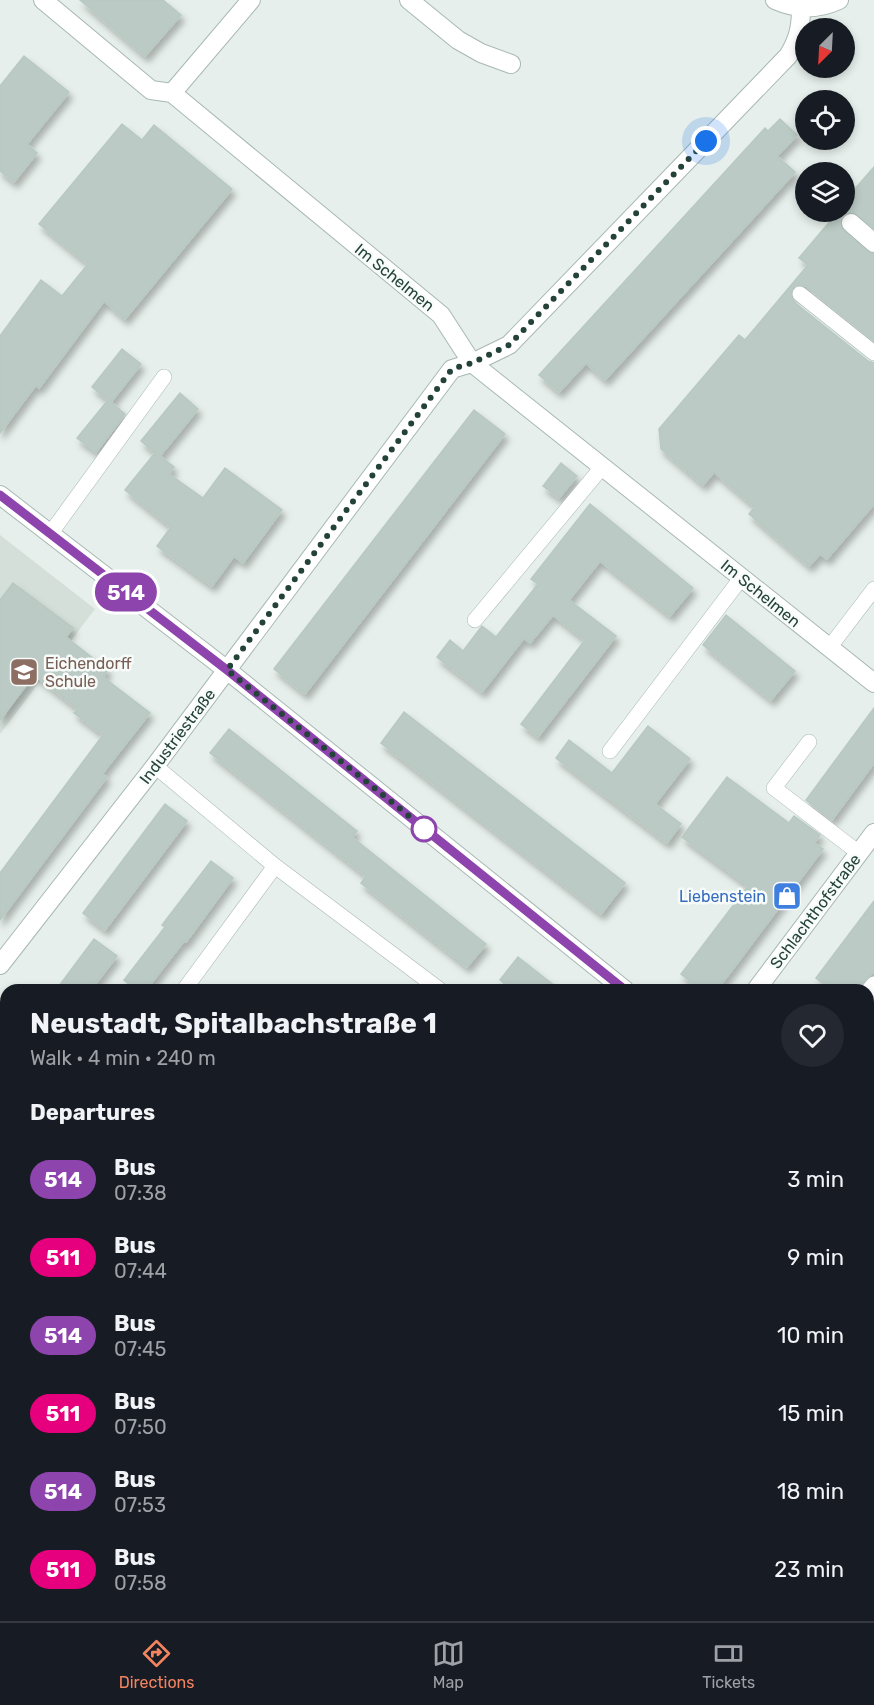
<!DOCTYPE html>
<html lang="en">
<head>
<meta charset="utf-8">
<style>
	:root { --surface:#171b24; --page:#242831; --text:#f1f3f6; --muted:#9ea1a6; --line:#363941; --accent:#f4845f }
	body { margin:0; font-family:Rubik,sans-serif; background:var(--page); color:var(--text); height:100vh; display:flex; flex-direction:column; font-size:22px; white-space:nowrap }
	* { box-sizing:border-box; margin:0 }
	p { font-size:20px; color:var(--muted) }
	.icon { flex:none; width:33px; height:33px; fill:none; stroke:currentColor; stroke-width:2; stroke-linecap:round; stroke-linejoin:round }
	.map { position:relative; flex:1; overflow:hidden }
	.sheet { position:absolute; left:0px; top:984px; width:874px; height:638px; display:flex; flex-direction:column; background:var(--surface); border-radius:18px 18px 0 0; box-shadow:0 3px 9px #0003 }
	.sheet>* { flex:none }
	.badge { padding:0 12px; border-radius:20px; font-size:21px; line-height:39px }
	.needle { width:39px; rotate:204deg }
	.tools { position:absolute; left:795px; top:18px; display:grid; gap:12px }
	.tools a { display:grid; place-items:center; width:60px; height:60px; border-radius:50%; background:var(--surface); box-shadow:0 3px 9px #0003; font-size:30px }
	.you { position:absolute; width:30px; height:30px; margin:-15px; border:4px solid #fff; border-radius:50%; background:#1a73e8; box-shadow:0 0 0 9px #1a73e833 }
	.map>.badge { position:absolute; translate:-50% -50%; box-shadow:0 0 0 3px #fff }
	h2 { padding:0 30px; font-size:22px; line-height:54px }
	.round { display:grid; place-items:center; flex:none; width:63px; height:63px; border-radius:32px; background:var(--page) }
	.summary { display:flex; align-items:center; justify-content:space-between; height:102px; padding:0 30px }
	h1 { font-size:28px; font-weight:700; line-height:45px }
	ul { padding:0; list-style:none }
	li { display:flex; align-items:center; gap:18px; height:78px; padding:0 30px }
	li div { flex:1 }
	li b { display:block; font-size:22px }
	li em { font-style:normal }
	li .badge { min-width:66px; font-weight:700; text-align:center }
	.menu { display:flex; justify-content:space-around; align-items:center; height:84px; border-top:2px solid var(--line); background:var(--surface); font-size:16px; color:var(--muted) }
	.menu a { display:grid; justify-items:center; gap:3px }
	.menu .on { color:var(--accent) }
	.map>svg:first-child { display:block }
	.built { fill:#d4dfda }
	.building { fill:#bbcac4; stroke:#b8c9c2; stroke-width:1.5; filter:url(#shadow) }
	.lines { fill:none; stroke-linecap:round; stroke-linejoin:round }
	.lane-casing { stroke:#a8b8b2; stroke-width:16 }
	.street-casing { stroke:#a8b8b2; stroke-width:20 }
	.lane { stroke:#fff; stroke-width:15 }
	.street { stroke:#fff; stroke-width:18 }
	.line-casing { stroke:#fff; stroke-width:14 }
	.line { stroke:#8e44ad; stroke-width:9 }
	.walk { stroke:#24423a; stroke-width:6; stroke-dasharray:0 10.8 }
	.stop-dot { fill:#fff; stroke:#8e44ad; stroke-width:3 }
	.labels { text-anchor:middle; stroke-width:5; stroke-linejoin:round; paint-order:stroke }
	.street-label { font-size:16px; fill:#24423a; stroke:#f7fbf9 }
	.education-label { font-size:16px; fill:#785e54; stroke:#f7fbf9; text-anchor:start }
	.shop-label { font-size:16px; fill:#366cbe; stroke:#f7fbf9; text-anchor:end }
</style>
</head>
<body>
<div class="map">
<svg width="874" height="1621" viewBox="0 0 874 1621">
	<defs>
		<filter id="shadow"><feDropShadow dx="3.5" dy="6" stdDeviation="3" flood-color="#0004"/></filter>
	</defs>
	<rect width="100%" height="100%" fill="#e6efeb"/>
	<path class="built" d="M0,535l95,74 -95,125z"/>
	<path class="building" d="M80,0h83l18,15 -36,41z
		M24,56l45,36 -42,52 10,9 -23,29 -14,-11v-85z
		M780,119l17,16 -20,21 18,16 -190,208 -19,-17 -27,29 -20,-17 226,-247 3,3z
		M122,124l20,16 12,-15 78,64 -107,130 -21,-18 -65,87 -3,-3 -36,48v-97l41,-56 21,16 26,-32 -49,-40z
		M874,167v61l-20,-16 -7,1 -5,3 -2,5 4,10 23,20 7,3v87l-68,-55 -10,-1 -5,7 3,10 74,59 6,2v141l-47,55 -7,-5 -11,12 -60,-52 6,-7 -41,-35 -11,13 -42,-36 -2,-20 80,-94 6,5 63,-75 -9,-7 39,-46h6v-8l4,-4 -2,-1z
		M122,349l19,15 -30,38 14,12 -29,38 -19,-14 31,-38 -16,-13z
		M180,393l18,16 -38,47 14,11 -5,7 34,24 22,-30 57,42 -39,53 -9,-7 -22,30 -55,-40 14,-19 -46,-37 30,-37 -14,-12z
		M474,410l31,24 -200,260 -31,-25z
		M561,463l16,13 -18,22 -16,-12z
		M590,504l103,84 -23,28 -70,-55 -31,39 47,36 -78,101 -17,-13 64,-84 -32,-25 -23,28 -6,-5 -42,54 -45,-35 13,-17 13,11 19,-25 14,11 42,-53 -7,-5z
		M13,583l60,45 -7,9 42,33 -5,7 47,36 -48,61 5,3 -107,143v-47l103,-138 -29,-22 4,-4 -44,-34 -34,45v-120z
		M726,615l69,56 -24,29 -68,-55z
		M874,708v55l-42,57 -26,-20z
		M404,712l221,171 -24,31 -220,-171z
		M648,726l42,33 -35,45 26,20 -14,19 -111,-85 13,-18 43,33z
		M229,729l128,102 -5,6 134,107 -19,23 -106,-84 5,-7 -156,-123z
		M727,777l62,46 5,-7 26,19 -6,8 9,6 -106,141h-15l-21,-16 67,-88 -66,-49z
		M165,804l22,17 -82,109 -22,-17z
		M211,861l22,17 -47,64 -2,-1 -38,49h-9l-13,-10 41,-53 -3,-2z
		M874,901v70l-13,14 -3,5h-26l-16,-12z
		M94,939l23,17 -26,34h-35z
		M518,957l42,33h-48l-12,-10z"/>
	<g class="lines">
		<g class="lane-casing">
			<path id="lane" d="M800,294l74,59
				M50,534l114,-157
				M475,620l128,-154
				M829,648l45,-59
				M809,742l-35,46 85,65
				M610,751l132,-174
				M155,766l120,100 165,124
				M184,990l91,-124
				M868,991l6,-7
				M868,1049l6,4
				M0,1125l6,4
				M868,1150l6,-7
				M233,1616l8,5
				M64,1621l4,-5"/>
		</g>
		<g class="street-casing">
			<path id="street" d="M43,0l108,90 21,3 269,222 31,48 402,320
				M409,0l49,40 23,13 30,11
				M775,0c23,10 42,10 64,0
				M172,93l79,-93
				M851,223l23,20
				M0,495l227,175 398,320
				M0,965l155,-199 297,-397 20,-6 37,-18 279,-289c10,-16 13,-29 13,-47
				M756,990l118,-157
				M868,1176l6,4
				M0,1261l6,5
				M868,1371l6,-7
				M0,1451l6,-8
				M278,1621l4,-5
				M621,1621l5,-5"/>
		</g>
		<use href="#lane" class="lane"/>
		<use href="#street" class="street"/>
	</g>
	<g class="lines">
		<g class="line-casing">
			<path id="line" d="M0,495l227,175 398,320"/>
		</g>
		<use href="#line" class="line"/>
		<path class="walk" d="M424,829l5,3 -202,-162 225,-301 20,-6 37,-18 197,-204"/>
	</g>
	<defs>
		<g id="school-square" transform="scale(1.5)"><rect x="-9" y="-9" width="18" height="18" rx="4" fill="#8d6e63" stroke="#f7fbf9"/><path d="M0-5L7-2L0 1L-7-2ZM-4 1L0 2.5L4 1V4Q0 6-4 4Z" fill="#fff"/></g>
		<g id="shop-square" transform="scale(1.5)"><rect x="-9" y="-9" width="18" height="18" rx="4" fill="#3f7fe0" stroke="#f7fbf9"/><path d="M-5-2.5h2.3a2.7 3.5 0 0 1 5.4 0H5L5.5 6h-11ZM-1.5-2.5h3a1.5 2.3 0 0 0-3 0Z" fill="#fff"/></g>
	</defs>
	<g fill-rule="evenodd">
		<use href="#school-square" x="24" y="672"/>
		<use href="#shop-square" x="787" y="896"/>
	</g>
	<circle class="stop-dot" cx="424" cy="829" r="12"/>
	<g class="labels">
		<g class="street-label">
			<text transform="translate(395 277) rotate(39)" y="6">Im Schelmen</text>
			<text transform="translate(761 593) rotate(39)" y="6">Im Schelmen</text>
			<text transform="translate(177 736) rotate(-53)" y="6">Industriestraße</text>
			<text transform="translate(815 911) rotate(-53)" y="6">Schlachthofstraße</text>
		</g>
		<g class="education-label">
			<text x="45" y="669">Eichendorff<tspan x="45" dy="18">Schule</tspan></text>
		</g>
		<g class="shop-label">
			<text x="766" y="902">Liebenstein</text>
		</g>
	</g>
</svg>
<div class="tools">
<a><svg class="needle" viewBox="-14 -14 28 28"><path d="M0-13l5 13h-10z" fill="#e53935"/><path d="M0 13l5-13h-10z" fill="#9ea1a6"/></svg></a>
<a><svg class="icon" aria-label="locate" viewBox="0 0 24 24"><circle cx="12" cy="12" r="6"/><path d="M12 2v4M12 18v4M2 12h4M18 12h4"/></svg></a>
<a><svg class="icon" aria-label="layers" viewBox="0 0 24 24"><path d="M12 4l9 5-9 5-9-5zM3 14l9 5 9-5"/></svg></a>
</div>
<div class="you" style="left:706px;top:141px"></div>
<b class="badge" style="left:126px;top:592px;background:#8e44ad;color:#fff">514</b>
<section class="sheet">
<div class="summary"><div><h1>Neustadt, Spitalbachstraße 1</h1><p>Walk · 4 min · 240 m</p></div><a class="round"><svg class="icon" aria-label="heart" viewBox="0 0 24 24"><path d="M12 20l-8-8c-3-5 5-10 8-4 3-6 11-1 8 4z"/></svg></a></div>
<h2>Departures</h2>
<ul>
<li><span class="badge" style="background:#8e44ad;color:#fff">514</span><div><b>Bus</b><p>07:38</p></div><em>3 min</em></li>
<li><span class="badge" style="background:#e6007e;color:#fff">511</span><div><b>Bus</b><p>07:44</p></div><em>9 min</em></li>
<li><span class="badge" style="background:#8e44ad;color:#fff">514</span><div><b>Bus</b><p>07:45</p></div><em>10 min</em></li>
<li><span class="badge" style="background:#e6007e;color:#fff">511</span><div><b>Bus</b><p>07:50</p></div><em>15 min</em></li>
<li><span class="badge" style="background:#8e44ad;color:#fff">514</span><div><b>Bus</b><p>07:53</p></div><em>18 min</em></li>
<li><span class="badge" style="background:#e6007e;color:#fff">511</span><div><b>Bus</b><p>07:58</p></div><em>23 min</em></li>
</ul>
</section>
</div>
<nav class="menu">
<a class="on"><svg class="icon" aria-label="directions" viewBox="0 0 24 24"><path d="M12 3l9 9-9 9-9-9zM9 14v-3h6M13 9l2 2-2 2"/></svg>Directions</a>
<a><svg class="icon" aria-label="map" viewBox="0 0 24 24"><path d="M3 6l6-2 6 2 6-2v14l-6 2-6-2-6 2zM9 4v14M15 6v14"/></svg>Map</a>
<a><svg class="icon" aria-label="tickets" viewBox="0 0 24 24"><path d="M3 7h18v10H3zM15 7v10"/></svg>Tickets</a>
</nav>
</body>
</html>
